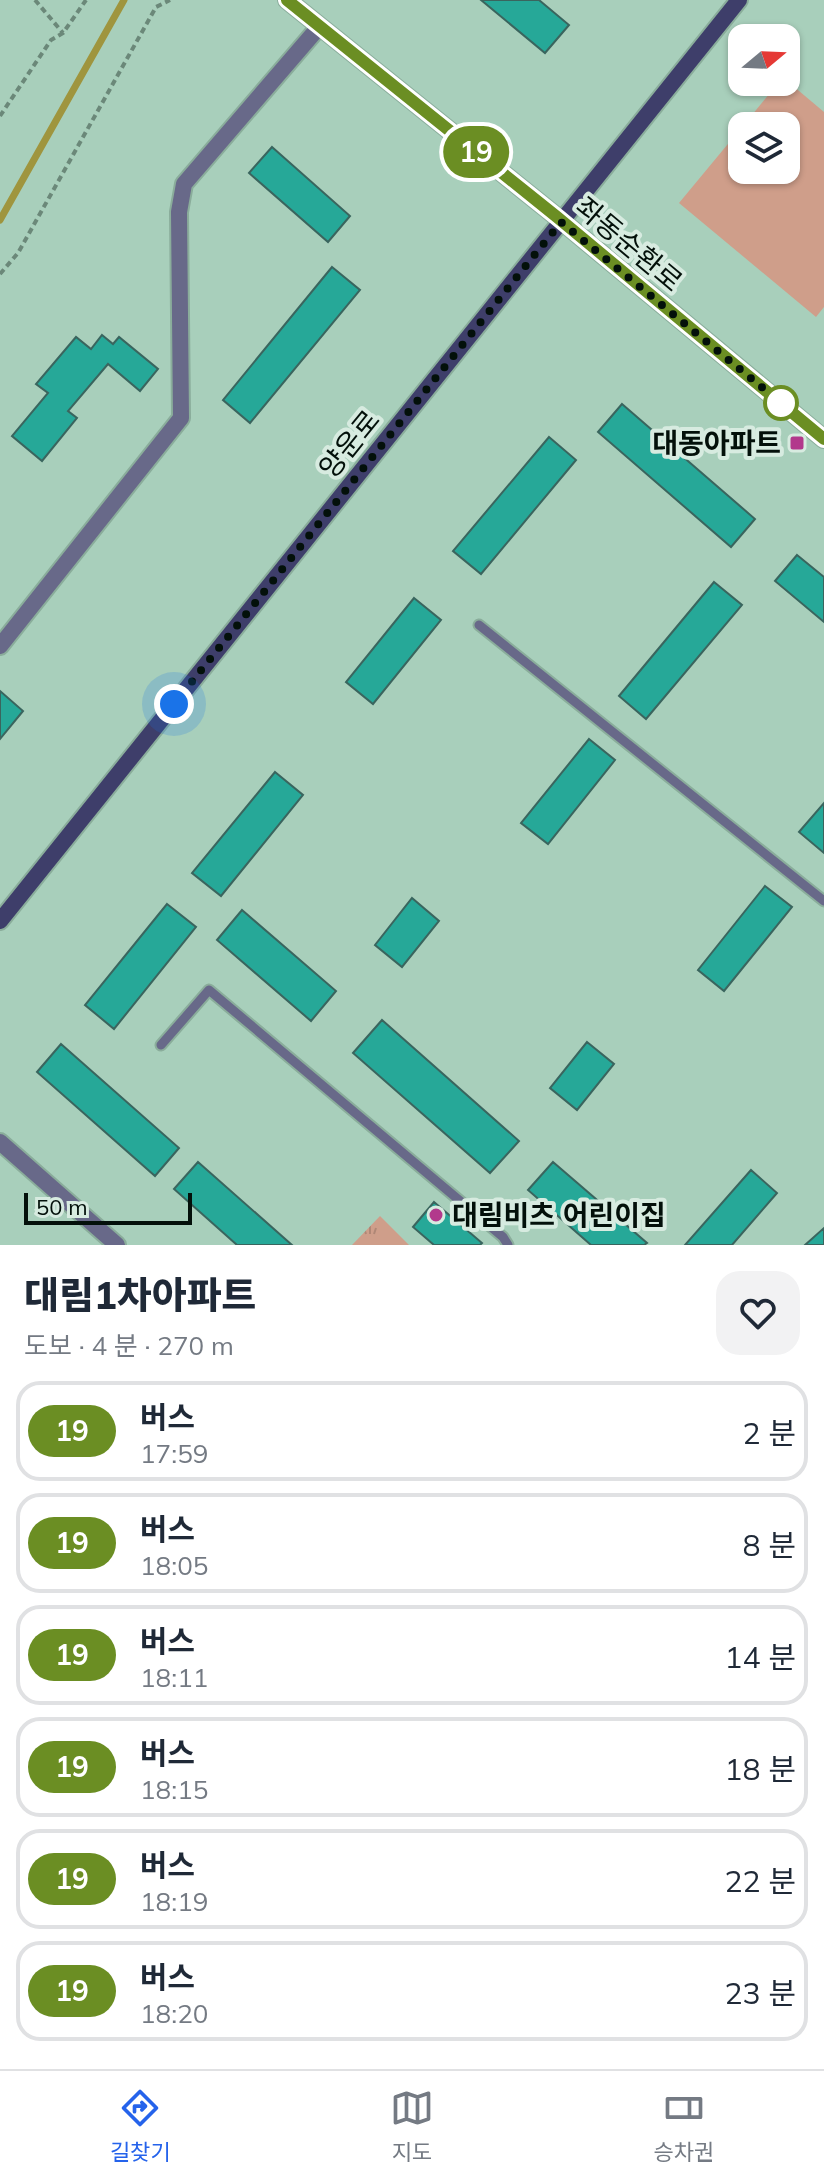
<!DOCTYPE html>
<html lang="ko">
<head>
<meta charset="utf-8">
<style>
	:root { --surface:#fff; --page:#f2f2f3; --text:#1f2937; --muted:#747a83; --line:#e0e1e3; --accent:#2563eb }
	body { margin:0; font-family:Mulish,"Noto Sans KR",sans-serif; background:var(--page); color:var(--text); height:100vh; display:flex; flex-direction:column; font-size:30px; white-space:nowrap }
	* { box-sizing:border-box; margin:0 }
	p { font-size:26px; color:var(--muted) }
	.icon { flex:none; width:44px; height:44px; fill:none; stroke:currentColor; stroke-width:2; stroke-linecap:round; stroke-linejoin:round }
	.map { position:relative; height:1245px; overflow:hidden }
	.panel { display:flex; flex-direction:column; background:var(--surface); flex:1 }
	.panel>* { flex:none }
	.badge { padding:0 16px; border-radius:26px; font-size:28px; line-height:52px }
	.needle { width:52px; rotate:71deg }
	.controls { position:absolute; left:728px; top:24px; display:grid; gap:16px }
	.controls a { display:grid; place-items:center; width:72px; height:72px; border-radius:16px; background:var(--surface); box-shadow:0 2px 6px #0004; font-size:40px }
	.scale { position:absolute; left:24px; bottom:20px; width:168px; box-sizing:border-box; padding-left:8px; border:4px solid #03100a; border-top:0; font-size:22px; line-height:28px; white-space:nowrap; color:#03100a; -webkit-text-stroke:6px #d7ebe0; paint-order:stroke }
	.you { position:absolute; width:40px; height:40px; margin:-20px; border:6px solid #fff; border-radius:50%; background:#1a73e8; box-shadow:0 0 0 12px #1a73e833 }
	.map>.badge { position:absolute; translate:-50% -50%; box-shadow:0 0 0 4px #fff }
	.round { display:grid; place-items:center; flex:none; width:84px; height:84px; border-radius:24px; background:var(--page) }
	.head { display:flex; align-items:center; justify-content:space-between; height:136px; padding:0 24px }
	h1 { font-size:38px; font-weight:800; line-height:60px }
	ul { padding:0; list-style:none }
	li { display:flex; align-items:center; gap:24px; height:100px; margin:0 16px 12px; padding:0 8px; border:4px solid var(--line); border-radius:24px }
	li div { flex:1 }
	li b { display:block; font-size:30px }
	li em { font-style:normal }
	li .badge { min-width:88px; font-weight:700; text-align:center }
	.dock { display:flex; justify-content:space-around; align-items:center; height:112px; border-top:2px solid var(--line); background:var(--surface); font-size:22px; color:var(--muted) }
	.dock a { display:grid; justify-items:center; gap:4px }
	.dock .current { color:var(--accent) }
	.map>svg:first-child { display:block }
	.park { fill:url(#park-tufts) }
	.pitch { fill:#cf9e8a }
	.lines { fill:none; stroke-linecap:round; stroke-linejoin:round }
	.stream { stroke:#9f953e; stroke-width:7 }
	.building { fill:#26a898; stroke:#3a655e; stroke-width:2 }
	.service-casing { stroke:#8aad9b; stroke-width:13 }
	.minor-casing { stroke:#8aad9b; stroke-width:20 }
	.tertiary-casing { stroke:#8aad9b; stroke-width:20 }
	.secondary-casing { stroke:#8aad9b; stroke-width:20 }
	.path { stroke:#6b8879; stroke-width:4; stroke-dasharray:6 4; stroke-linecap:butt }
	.service { stroke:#686989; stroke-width:9 }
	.minor { stroke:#686989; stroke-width:16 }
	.tertiary { stroke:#686989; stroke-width:16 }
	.secondary { stroke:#3e3e6a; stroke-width:16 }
	.line-casing { stroke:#fff; stroke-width:18 }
	.line { stroke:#6b8e23; stroke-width:12 }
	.walk { stroke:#03100a; stroke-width:8; stroke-dasharray:0 14.4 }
	.stop-dot { fill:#fff; stroke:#6b8e23; stroke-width:4 }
	.poi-dot { fill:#b2398c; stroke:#d7ebe0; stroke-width:3 }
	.labels { text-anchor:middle; stroke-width:8; stroke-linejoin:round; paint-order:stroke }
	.street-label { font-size:28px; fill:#03100a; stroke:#d7ebe0 }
	.poi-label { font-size:28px; font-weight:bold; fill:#03100a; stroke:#d7ebe0; text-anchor:end }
</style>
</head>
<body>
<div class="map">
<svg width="824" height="1245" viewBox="0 0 824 1245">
	<defs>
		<pattern id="park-tufts" width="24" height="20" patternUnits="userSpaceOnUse" patternTransform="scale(2)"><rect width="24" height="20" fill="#cf9e8a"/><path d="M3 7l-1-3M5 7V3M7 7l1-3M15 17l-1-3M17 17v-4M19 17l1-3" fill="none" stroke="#b08776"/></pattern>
	</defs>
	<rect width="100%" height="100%" fill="#a8cfbb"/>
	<path class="park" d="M380,1216l29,29h-57z"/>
	<path class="pitch" d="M786,80l38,32v195l-8,10 -137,-114 63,-76v43h44v-44h-43l36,-44z"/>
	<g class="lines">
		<path class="stream" d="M0,220l124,-220"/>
	</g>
	<path class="building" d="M481,0h58l30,25 -24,28z
		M272,147l78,69 -22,26 -79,-69z
		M332,267l28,23 -110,133 -27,-23z
		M102,335l11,9 6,-7 39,32 -18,22 -32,-27 -40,47 9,7 -35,43 -30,-25 36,-43 -12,-9 40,-47 15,12z
		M622,404l133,115 -24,28 -133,-115z
		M549,437l27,23 -95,114 -28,-23z
		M797,555l27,22v45l-49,-41z
		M714,582l28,23 -96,114 -27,-23z
		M414,598l27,22 -68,84 -27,-22z
		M0,691l23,20 -23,28z
		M589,739l26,21 -67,84 -27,-21z
		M275,772l28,23 -82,101 -29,-23z
		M824,803v50l-25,-21z
		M765,886l27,21 -68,84 -26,-21z
		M412,898l27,23 -37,46 -27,-22z
		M167,904l29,23 -82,102 -29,-24z
		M242,910l94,81 -25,30 -94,-81z
		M382,1020l137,121 -29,32 -137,-120z
		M587,1042l27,22 -37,46 -27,-22z
		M61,1044l118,104 -24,28 -118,-104z
		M198,1162l94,83h-55l-63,-56z
		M553,1162l94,81 -3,2h-53l-63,-55z
		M751,1170l26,23 -45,52h-47z
		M434,1202l48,41 -2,2h-46l-21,-18z
		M824,1228v17h-19z"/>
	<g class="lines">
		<g class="service-casing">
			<path id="service" d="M479,625l345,276
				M161,1045l48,-55 294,247 5,8"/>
		</g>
		<g class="minor-casing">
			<path id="minor" d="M0,646l181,-228 -2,-206 5,-28 135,-157"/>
		</g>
		<g class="tertiary-casing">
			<path id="tertiary" d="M287,0l270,217 267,222
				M0,1142l117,103"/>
		</g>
		<g class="secondary-casing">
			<path id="secondary" d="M0,921l739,-921"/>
		</g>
		<path class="path" d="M35,0l28,33
			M0,116l51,-76 12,-7 23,-33
			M0,274l18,-21 138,-246 14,-7"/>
		<use href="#service" class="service"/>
		<use href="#minor" class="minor"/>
		<use href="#tertiary" class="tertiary"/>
		<use href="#secondary" class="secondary"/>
	</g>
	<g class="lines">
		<g class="line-casing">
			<path id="line" d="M287,0l270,217 267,222"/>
		</g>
		<use href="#line" class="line"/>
		<path class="walk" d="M174,704l387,-482 220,181"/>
	</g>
	<circle class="stop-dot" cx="781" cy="403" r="16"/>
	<g class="poi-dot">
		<rect x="789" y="435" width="16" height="16" rx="4"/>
		<circle cx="436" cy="1215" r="8"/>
	</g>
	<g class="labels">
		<g class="street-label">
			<text transform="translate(629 244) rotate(40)" y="10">좌동순환로</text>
			<text transform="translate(349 444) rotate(-51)" y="10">양운로</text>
		</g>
		<g class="poi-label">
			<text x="781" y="453">대동아파트</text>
			<text x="452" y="1225" text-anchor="start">대림비츠 어린이집</text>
		</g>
	</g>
</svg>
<div class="controls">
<a><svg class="needle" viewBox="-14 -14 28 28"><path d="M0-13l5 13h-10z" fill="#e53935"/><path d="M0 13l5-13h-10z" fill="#747a83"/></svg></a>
<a><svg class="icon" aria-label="layers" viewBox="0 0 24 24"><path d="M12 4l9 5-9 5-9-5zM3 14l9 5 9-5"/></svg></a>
</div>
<div class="scale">50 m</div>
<div class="you" style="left:174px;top:704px"></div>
<b class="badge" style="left:476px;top:152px;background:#6b8e23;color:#fff">19</b>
</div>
<section class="panel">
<div class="head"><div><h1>대림1차아파트</h1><p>도보 · 4 분 · 270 m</p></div><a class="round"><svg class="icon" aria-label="heart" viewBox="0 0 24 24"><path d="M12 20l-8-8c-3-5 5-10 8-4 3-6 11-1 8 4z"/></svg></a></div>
<ul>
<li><span class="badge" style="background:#6b8e23;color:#fff">19</span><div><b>버스</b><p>17:59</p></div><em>2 분</em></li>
<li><span class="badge" style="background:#6b8e23;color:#fff">19</span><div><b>버스</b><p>18:05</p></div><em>8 분</em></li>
<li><span class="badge" style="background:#6b8e23;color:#fff">19</span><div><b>버스</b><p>18:11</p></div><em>14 분</em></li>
<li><span class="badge" style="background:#6b8e23;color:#fff">19</span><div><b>버스</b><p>18:15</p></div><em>18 분</em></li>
<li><span class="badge" style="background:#6b8e23;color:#fff">19</span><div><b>버스</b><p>18:19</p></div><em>22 분</em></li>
<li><span class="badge" style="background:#6b8e23;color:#fff">19</span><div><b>버스</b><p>18:20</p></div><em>23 분</em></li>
</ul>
</section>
<nav class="dock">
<a class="current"><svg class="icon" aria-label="directions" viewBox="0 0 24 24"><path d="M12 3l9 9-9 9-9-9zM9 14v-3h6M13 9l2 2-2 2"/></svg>길찾기</a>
<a><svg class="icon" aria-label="map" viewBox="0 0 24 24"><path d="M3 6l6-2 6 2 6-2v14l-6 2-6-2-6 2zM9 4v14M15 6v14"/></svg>지도</a>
<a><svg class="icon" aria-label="tickets" viewBox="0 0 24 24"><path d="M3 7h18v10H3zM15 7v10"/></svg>승차권</a>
</nav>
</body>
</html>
